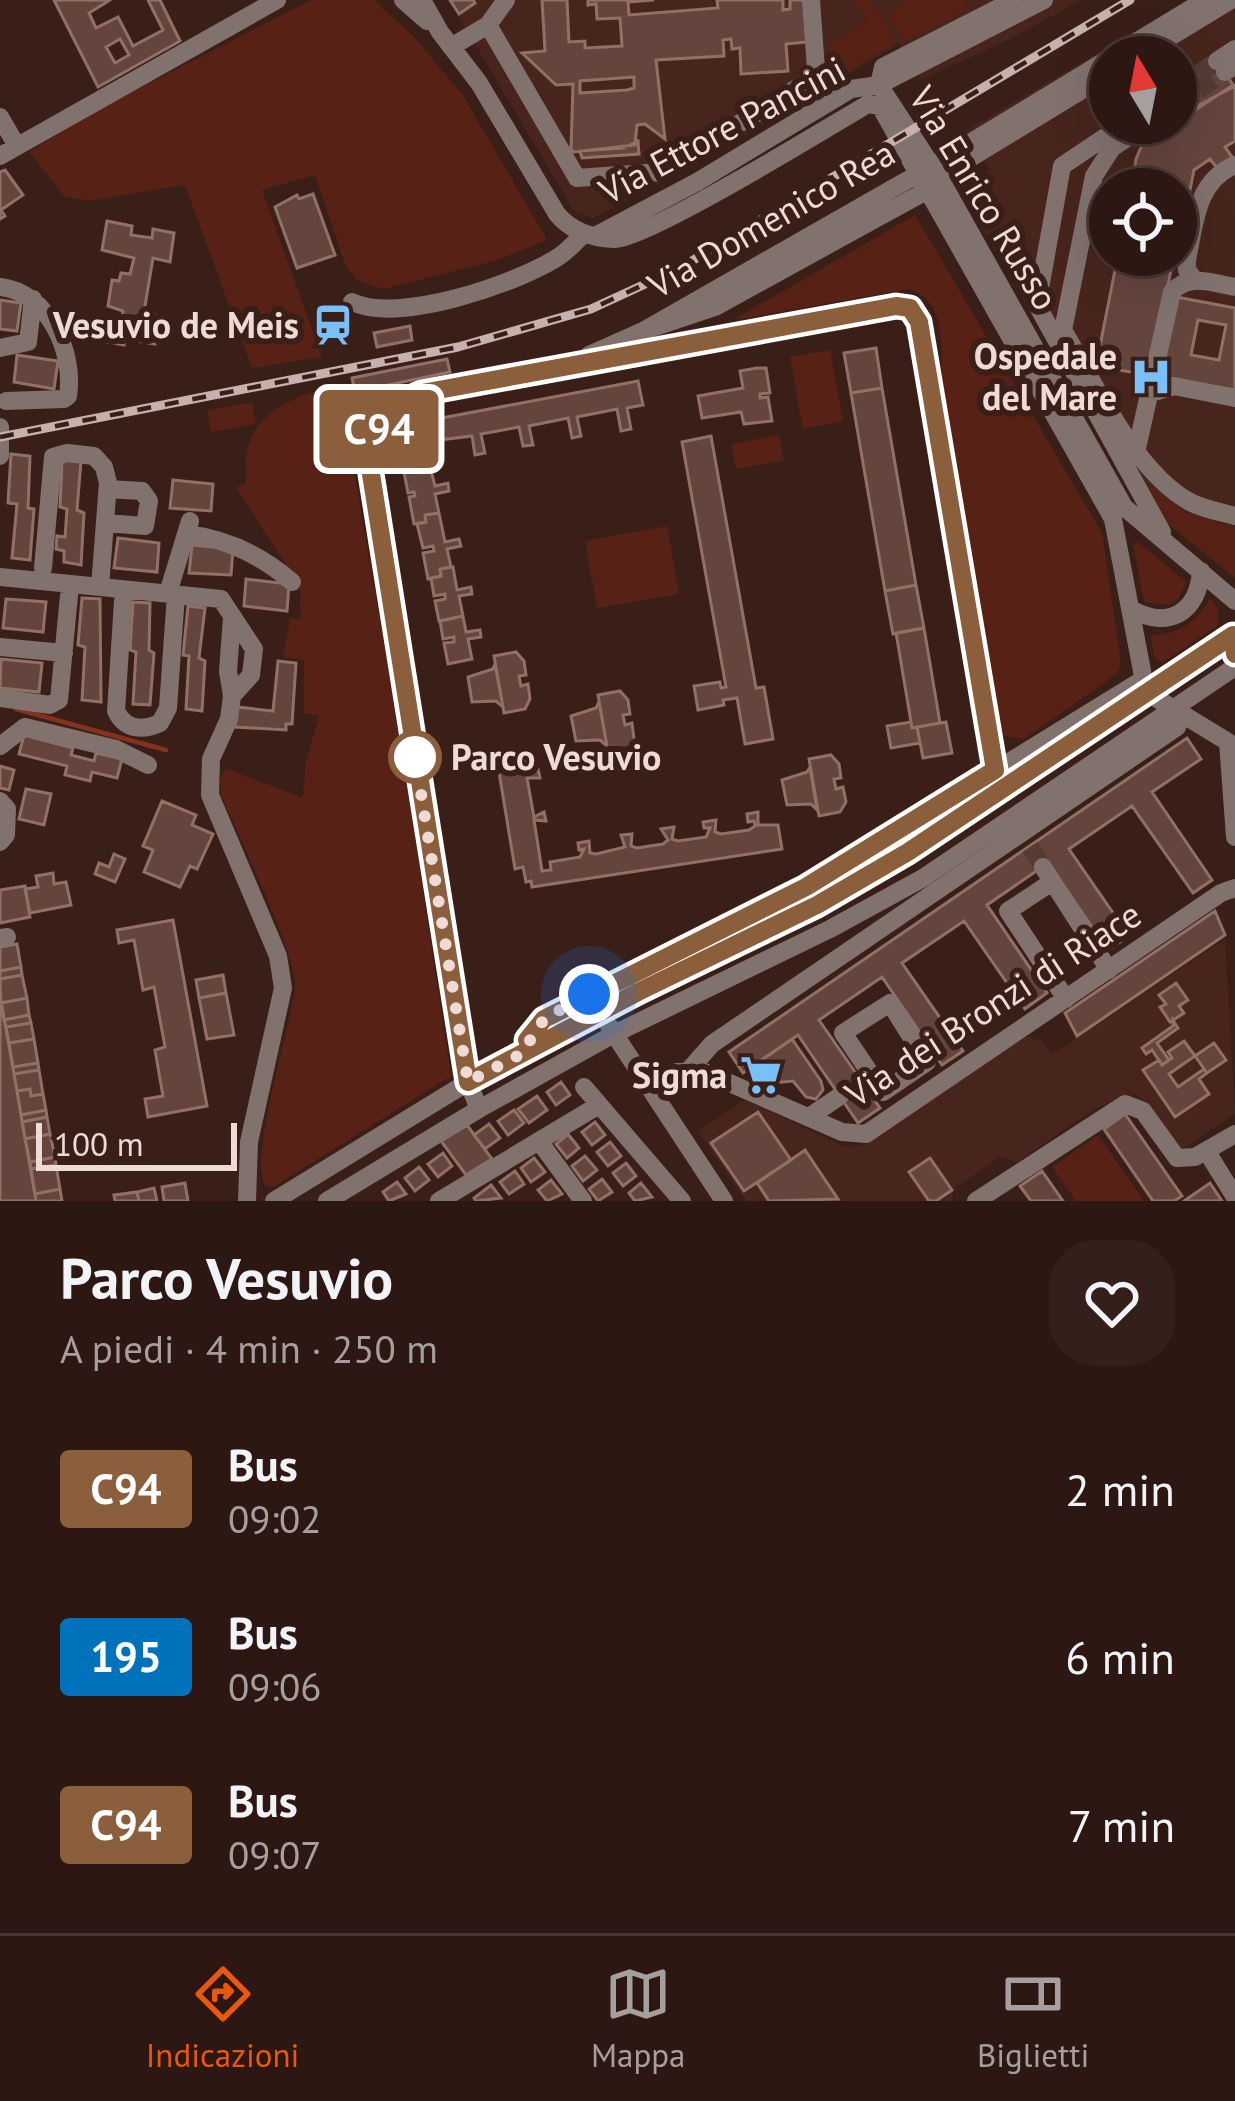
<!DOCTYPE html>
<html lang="it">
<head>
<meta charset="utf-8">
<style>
	:root { --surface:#2c1712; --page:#34201b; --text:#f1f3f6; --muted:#a69f9f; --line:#483632; --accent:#ea580c }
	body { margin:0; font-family:"PT Sans",sans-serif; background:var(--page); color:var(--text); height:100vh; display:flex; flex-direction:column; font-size:45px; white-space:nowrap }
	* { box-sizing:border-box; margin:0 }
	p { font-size:39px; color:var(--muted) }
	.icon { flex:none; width:66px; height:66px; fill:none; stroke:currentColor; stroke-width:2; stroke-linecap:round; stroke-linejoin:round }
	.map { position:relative; height:1201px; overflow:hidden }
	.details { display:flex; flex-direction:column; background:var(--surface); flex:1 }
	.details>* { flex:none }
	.badge { padding:0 24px; border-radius:9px; font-size:42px; line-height:78px }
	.needle { width:78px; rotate:350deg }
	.fabs { position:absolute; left:1089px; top:36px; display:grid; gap:24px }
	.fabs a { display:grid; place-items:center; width:108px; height:108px; border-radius:50%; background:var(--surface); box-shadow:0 12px 48px #0002,0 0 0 3px var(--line); font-size:60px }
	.scale { position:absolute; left:36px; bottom:30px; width:201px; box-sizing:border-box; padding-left:12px; border:6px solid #eedbd6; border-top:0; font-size:33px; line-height:42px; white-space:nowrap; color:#eedbd6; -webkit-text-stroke:9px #3a1f18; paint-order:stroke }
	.you { position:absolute; width:60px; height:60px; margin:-30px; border:9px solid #fff; border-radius:50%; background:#1a73e8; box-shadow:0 0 0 18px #1a73e833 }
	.map>.badge { position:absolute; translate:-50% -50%; box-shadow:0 0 0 6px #fff }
	.round { display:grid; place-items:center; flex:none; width:126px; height:126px; border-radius:48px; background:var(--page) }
	.summary { display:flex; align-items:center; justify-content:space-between; height:204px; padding:0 60px }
	h1 { font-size:57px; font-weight:700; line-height:90px }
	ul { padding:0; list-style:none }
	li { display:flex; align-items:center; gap:36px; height:168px; padding:0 60px }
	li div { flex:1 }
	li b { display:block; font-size:45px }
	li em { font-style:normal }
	li .badge { min-width:132px; font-weight:700; text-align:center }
	.tab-bar { display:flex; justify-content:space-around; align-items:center; height:168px; border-top:3px solid var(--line); background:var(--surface); font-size:33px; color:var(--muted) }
	.tab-bar a { display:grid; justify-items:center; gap:6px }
	.tab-bar .current { color:var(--accent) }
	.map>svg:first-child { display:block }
	.built { fill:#47251d; fill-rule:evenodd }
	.green { fill:#572115 }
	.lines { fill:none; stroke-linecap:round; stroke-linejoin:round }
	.stream { stroke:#86311e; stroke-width:4.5 }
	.building { fill:#64453e; stroke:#917067; stroke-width:3; fill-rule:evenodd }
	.minor-tunnel { stroke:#553b34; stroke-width:18; stroke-dasharray:18 9; stroke-linecap:butt }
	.minor { stroke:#81726e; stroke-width:18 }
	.rail-casing { stroke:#c6b1ac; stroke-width:9 }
	.rail { stroke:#3a1f18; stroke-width:4.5; stroke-dasharray:14; stroke-linecap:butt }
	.line-casing { stroke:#fff; stroke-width:27 }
	.line { stroke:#8b5e3c; stroke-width:18 }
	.walk { stroke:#eedbd6; stroke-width:12; stroke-dasharray:0 21.6 }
	.stop-dot { fill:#fff; stroke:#8b5e3c; stroke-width:6 }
	.labels { text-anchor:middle; stroke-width:12; stroke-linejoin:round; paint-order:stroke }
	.street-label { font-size:36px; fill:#eedbd6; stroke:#3a1f18 }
	.poi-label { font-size:36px; font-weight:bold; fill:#eedbd6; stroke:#3a1f18; text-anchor:end }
	.stop-label { font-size:36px; font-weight:bold; fill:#eedbd6; stroke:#3a1f18; text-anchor:start }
</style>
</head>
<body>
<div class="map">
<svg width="1235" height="1201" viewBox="0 0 1235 1201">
	<rect width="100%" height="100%" fill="#3a1f18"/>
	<path class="built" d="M449,0h632l-69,38 -90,42 -23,-37 -187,113 -119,62 -19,-7z
		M1188,0h47v578l-98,-79 -177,-309 30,-20 -25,-39zM1110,57h66v66h-66zM1110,189h66v66h-66z
		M1225,939l10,174 -53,36 -34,-46 -12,-9h-8l-35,16 -76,52 -17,-5 -48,33 1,11h-207l-48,-70 47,-31 100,47 20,-2 161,-109 16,5 10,14z"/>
	<path class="green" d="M311,0h63l40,37 49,58 84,145 -53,21 -111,28 -26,-9 -12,-16 -30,-89 -53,15 60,167 -70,11 -67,-183 -95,16 -25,-4 -36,-45 70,-43z
		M855,0h15l27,41 -53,33 -17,-27 41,-26z
		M908,0h58l-2,12 -60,29 -17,-27z
		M915,215l187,318 19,130 -3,10 -94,66 -20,-3 -3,-10 -60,-355c1,-32 3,-71 -32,-82l-176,31z
		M830,350l13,71 -40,8 -13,-72z
		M328,388l26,85 38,213 59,390 -178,111 -8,-2c-17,-28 27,-159 30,-200 2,-29 -59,-155 -74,-190l-1,-14 5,-13 78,30 3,-38 13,-44 -15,-3v-52l-21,-4 7,-38h11l-1,-33 -64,-99 10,-3c-7,-60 30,-83 82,-96z
		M252,402l4,22 -45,8 -4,-21z
		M779,435l5,25 -48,9 -5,-25z
		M1147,485l39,28 49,16v49l-66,-54z
		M667,526l12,68 -82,14 -12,-67z
		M1138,542l48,40 -8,17 -10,6 -24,-3 -11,-58z
		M1210,598l9,12 -2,16 -55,37 -8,-5 -3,-23c28,-1 46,-12 59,-37z
		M1098,1135l46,66h-68l-24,-34z"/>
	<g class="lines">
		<path class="stream" d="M16,709l150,41"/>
	</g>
	<path class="building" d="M54,0h56l-21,13 7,15 22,-11 15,29 30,-16 -15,-30h12l20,41 -82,46zM120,39l9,16 -14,8 -9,-16z
		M450,0h23l2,3 -16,11z
		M542,0h25l2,42 16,-1v7l37,-2 -2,-28 -23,1 -1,-15 -8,1v-5h66l-26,2 1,13 89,-7 -1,-8h66v10l7,-1v-9h14l3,42 -21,2 2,27 -47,3 -1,-26 -8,1 -1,-10 -8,1 1,16 -68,4 9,79 -20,-15 -8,1 -2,20 -61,7 -3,-2 2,-66 -17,1 -34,-32 23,-2zM634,77v11l-7,2 -47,3v-12z
		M1215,57l18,28 -57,38v-47l11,-1z
		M1235,86v55l-10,6 7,10 -15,11 -7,-9 -16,11 -13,64 7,1 -4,20 -8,-1v-65h-45l5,-30 6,-14 57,-40z
		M1128,123h48l-34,22z
		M638,141l1,13 -57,4 -2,-7 44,-3z
		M5,170l18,25 -22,15 4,6 -5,3v-47z
		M313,194l22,61 -38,13 -22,-61 22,-12 2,4z
		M107,221l25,5 -1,9 21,3 1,-9 21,4 -4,29 -17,-4 -9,54 15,4 -4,28 -30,-5 -1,6 -16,-3 4,-20h9l2,-11 -15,-5 4,-26 7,1 2,-8 9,1 4,-16 -32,-8z
		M1118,255h56l-8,40 69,13v82l-139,-24zM1198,320l28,5 -7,35 -28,-5z
		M0,300l21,3 -4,28 -17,-2z
		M410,326l2,14 -35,7 -3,-14z
		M876,348l6,40 -31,5 -7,-40z
		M17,355l41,6 -4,28 -40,-7z
		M447,359l3,13 -95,20 -3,-14z
		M757,368h9l4,25 -10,1v4l8,-1 4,24 -28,3 -3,-12 -39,6 -4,-22 45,-8 -3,-17z
		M638,381l5,24 -16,3 4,21 -10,2 -4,-22 -40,8 4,19 -9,2 -4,-20 -39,8 4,19 -10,1 -4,-19 -38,7 4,19 -10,2 -3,-19 -64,8 2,-18 8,-2 1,6 13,-2 -1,-8z
		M882,388l34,197 -31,6 -34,-198z
		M711,436l45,252 8,-1 9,52 -28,5 -8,-46 -14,2 1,5 -26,5 -4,-24 26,-4 1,6 5,-1 -44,-245z
		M424,442l11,44 13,-3 1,8 -14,3 4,19 -14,2 1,7 -12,2 -5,-27 6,-1 -1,-4 -6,1 -9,-47z
		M11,454l19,2 -2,52 6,1 -4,51 -18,-2 5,-54 -9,-1z
		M62,460l19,1 -4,49 7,3 -3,52 -17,-3v-11l-8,-2 1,-13 8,1 2,-28 -7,-2z
		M173,480l40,4 -2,27 -41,-3z
		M439,513l6,29 14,-3 2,7 -14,3 4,18 -11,2 1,7 -13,3 -5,-26 11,-2 -1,-5 -10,2 -6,-24 9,-2 -1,-7z
		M118,538l41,5 -2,29 -43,-4z
		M192,545l41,4 -2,26 -42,-2z
		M453,567l4,23 14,-3 1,7 -13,2 4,20 -24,5 -4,-20 10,-2v-5l-11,2 -3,-18 10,-2 -1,-7z
		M246,579l43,5 -2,27 -43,-5z
		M916,585l8,43 -31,6 -8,-43z
		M82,598l18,1 1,103 -19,-2 3,-53 -7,-2z
		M6,599l40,3 -3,30 -40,-4z
		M133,602l17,1 -1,47 5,3 -4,52 -17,-1 3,-52 -6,-2z
		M188,606l17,2 -6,50 6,3 -3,50 -16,-2 3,-53 -6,-1z
		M463,616l3,16 14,-2 1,7 -13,2 4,20 -24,5 -4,-21 10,-1v-5l-11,2 -3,-18z
		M924,628l16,95 -28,5 -16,-95z
		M516,652l8,9 2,14 -7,1 2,10 7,-2 2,15 -5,10 -21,4 -10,-57z
		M1,659l41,4 -3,29 -39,-4z
		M278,661l18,2 -4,61h-6v6l-51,-3 2,-20 36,4z
		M495,664l8,43 -7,-6 -24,1 -4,-25 25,-8z
		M620,691l8,9 2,14 -7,1 2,10 7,-2 2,16 -5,10 -21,3 -10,-57z
		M599,702l8,44 -7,-6 -24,1 -5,-25 25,-8z
		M911,722l1,6 5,-1 3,16 -29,5 -4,-22z
		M946,722l6,31 -29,5 -6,-31z
		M24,735l49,13 -2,7 23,6 2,-8 26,6 -5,19 -25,-6 -2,9 -25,-6 2,-9 -48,-12z
		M1187,738l14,21 -49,33 60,88 -19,13 -61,-87 -63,43 60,87 -21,14 -60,-87 -61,42 60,88 -22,16 -61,-88 -62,42 61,88 -21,14 -60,-88 -63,43 61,88 -22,15 -60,-88 -55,38 -14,-21z
		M524,755l3,20 11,-6 2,9h-13l7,39 10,-5 2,9 -12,-1 8,51 9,-1 -1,-8 30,-5 4,-8 -5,1 -1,-7 11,-2 1,12 6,1 29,-7 -4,-12 11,-1 -1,12 6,2 26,-4 5,-4 -7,-11 13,-2 -2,12 6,2 28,-4 4,-9h-6l-1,-6 13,-2 -1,12 6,2 28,-4 6,-4 -1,-5 -6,1 -1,-8 11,-2v13h20l4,24 -250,38 -1,-6 -5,1 -3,-15 -8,2 -18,-109z
		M831,755l8,9 2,14 -7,1 2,10 7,-2 3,15 -6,10 -21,4 -10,-57z
		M0,766l14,4 -5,20 -9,-2z
		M810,767l7,43 -6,-6 -24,1 -5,-25 25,-8z
		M26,789l25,5 -7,31 -25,-6z
		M162,801l34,14 -4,10 21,9 -16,35 -7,-3 -10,21 -36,-15 9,-22 -10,-4z
		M114,854l11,5 -10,23 -20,-8 4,-11 10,4z
		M53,873l1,11 12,-2 5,23 -41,8 -5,-24 13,-2 -2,-11z
		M25,886l5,31 -30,6v-33z
		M1215,911l10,24 -148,101 -12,-23z
		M173,920l34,186 -59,11 -3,-18 18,-3 -8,-46 10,-3 -11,-60 -11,3 -9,-50 -15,3 -2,-13z
		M17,944l4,23 -21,4v-24z
		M21,967l1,8 -22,4v-8z
		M22,975l5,23 -26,5 -1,-24z
		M223,975l3,18 -27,5 -3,-18z
		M1176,983l12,17 -9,6 5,7 -14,9 -10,-15 6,-3 -7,-9z
		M226,993l8,42 -27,4 -8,-41z
		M0,995l14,79 22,127h-36z
		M27,998l2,17 -25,5 -3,-17z
		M29,1015l2,8 -25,4 -2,-7z
		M1173,1020l5,8 -21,15 12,17 -7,5 -10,-15 -6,4 -4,-6 31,-22z
		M31,1023l3,16 -25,4 -3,-16z
		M34,1039l4,24 -25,4 -4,-24z
		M792,1039l29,42 2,9 -7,9 -10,-2 -13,-16 -30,3 -16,-14z
		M1184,1041l11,15 -26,18 9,13 26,-18 3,4 -8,6 10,15 -34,23 -32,-47 16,-10 3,5 10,-7 -4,-6z
		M1214,1043l12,17 -19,13 -12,-17z
		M38,1063l1,7 -25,4 -1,-7z
		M39,1070l4,24 -12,2 -1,-7 -13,2 -3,-17z
		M561,1082l9,13 -14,10 -9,-13z
		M30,1089l1,7 12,-2 3,16 -25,5 -4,-24z
		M537,1096l10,14 -18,13 -11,-14z
		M46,1110l1,7 -25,5 -1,-7z
		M514,1110l10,13 -16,12 -10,-14z
		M758,1112l33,48 -47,31 -33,-48z
		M1125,1114l57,82 -8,5h-21l-49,-72z
		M47,1117l3,17 -25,5 -3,-17z
		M595,1122l10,13 -13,10 -10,-13z
		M489,1124l11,14 -15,11 -11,-14z
		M467,1125l25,34 -26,16 -25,-34z
		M50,1134l5,23 -25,5 -5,-23z
		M568,1134l11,14 -12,10 -11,-14z
		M610,1142l11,14 -13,10 -11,-14z
		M805,1150l33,49 -69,2 -12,-18z
		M443,1153l9,13 -14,11 -10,-13z
		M585,1156l12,14 -14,11 -11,-15z
		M55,1157l1,8 -25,4 -1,-7z
		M534,1158l11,14 -14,10 -10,-14z
		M930,1158l22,32 -16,11h-7l-20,-29z
		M626,1163l10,13 -13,10 -10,-13z
		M56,1165l4,24 -25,5 -4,-25z
		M419,1167l10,13 -14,11 -10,-13z
		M515,1171l9,13 -15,10 -9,-12z
		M1042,1171l21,30h-32l-11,-15z
		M602,1179l10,13 -14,9 -9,-12z
		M551,1180l11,14 -15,7 -9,-11z
		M397,1182l9,12 -17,7 -6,-9z
		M185,1183l3,18h-24l-2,-14z
		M641,1183l11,14 -17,4 -6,-8z
		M1210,1183l12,18h-38z
		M491,1185l10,13 -25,3 -2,-3z
		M154,1188l3,13h-18l-2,-9z
		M60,1189l2,12h-26l-1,-7z
		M137,1192l2,9h-24l-1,-6z"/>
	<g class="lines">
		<path class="minor-tunnel" d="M1176,89l41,-28
			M1176,105l49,-33
			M1030,847l13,20
			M840,1096l22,-14"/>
		<path class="minor" d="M403,0l24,21
			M422,0l18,32 39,51 78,131c14,17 35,24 57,25 30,2 216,-113 254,-135l12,2 233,413 33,173
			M488,25l89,153 84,-6 144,-89 11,-14 -5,-69
			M451,47l37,-22 18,-25
			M1137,57l94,-57
			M1217,61l18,-12
			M1225,72l10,-7
			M879,85l60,92 185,330 111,94
			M879,85l4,-18 131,-67
			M0,117l17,29
			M1126,123l-64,43 -25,139 125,227
			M1134,133l-22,15 -18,28 -31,154c32,54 72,142 127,172 13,7 31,10 45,14
			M0,156l277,-156
			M597,235l100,-53 154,-93 28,-4 165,-85
			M1194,279l-7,-9v-10c8,-37 9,-79 48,-95
			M0,287c48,5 75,65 68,109l-4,3 -58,2
			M352,302c46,22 160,-17 203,-43 11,-6 20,-17 29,-25
			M643,331l289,-165 273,-166
			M0,348l28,-6 5,-43
			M589,355l54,-24 72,-24 211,-116 13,-14 171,-104
			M1147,394l27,-8 61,12
			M0,427v29
			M1137,448l35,-156c18,-19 40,-9 63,-5
			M105,523l40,3 4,-25 -7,-10 -34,-2
			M187,534c41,5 74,21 105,48
			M43,568l10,-111 14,-4 27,3 10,11 4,16 -8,104
			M0,577l221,22 33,50 -3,26 -19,21
			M168,593l22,-72
			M123,601l-7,110c9,19 26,20 44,12l8,-15 8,-114
			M1131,609c37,21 67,4 70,-38
			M232,618l-4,53 4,25 -3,23 -18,40 -1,36 68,161 5,32 -34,154 -2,59
			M0,647l64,6
			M1146,692l82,50 7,95
			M0,698l50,7 9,-5 11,-115
			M0,746l25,-19 91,22 32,16
			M0,801l7,8 -1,26 -6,7
			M1043,867l66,103
			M1052,882l-44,29 58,88
			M0,938l7,-1
			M890,1003l37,59 -44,30 -40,-59z
			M609,1026l115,175
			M521,1054l23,-35 262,-132 338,-208
			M689,1070l23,-26 465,-317 1,-18
			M648,1085l29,-13 25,-1 140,61 24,2 355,-241 14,-5
			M584,1087l98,114
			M479,1109l-11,-27 -97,-608c-2,-27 7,-55 31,-72 28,-19 90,-22 124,-28 123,-23 247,-45 370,-68l14,2 9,14 73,440 12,25
			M809,1117l31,-21
			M539,1141l44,60
			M1207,1152l28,45
			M274,1201l194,-119 170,-90 178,-86 92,-54 327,-218
			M327,1201l152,-92 135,-75 216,-105 93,-51 312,-211
			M439,1201l160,-96
			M976,1201l149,-97 18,7 34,47 18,-1 40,-23"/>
		<g class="rail-casing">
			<path id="rail" d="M0,437l458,-90 133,-38 89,-41 450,-268"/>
		</g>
		<use href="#rail" class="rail"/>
	</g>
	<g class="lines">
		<g class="line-casing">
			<path id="line" d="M527,1040l17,-21 262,-132 189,-117 -76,-448 -9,-14 -14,-2 -474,87c-36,13 -53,44 -51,81l97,608 170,-90 179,-87 91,-53 325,-217 2,19"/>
		</g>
		<use href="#line" class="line"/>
		<path class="walk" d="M415,757l-2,-13 55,338 53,-28 23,-35 45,-25"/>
	</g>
	<defs>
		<g id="station-bare" transform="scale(3.24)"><path d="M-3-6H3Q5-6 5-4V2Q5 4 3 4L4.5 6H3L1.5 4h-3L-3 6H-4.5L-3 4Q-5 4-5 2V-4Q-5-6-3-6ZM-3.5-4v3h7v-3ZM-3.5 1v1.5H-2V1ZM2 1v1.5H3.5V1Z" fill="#79bff8" stroke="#3a1f18" stroke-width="2.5" paint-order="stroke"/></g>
		<g id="hospital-bare" transform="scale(3.24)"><path d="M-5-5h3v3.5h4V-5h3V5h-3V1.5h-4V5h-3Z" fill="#79bff8" stroke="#3a1f18" stroke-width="2.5" paint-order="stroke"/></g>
		<g id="supermarket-bare" transform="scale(3.24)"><path d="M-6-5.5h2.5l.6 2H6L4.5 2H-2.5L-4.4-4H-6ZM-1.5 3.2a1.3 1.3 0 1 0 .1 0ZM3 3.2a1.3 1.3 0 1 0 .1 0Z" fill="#79bff8" stroke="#3a1f18" stroke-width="2.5" paint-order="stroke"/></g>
	</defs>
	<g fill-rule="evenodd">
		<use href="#station-bare" x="333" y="325"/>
		<use href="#hospital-bare" x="1151" y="377"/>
		<use href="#supermarket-bare" x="761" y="1075"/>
	</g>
	<circle class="stop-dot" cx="415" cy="757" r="24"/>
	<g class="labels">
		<g class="street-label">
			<text transform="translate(722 130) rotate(-28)" y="13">Via Ettore Pancini</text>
			<text transform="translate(984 198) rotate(59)" y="13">Via Enrico Russo</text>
			<text transform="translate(771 219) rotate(-30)" y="13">Via Domenico Rea</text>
			<text transform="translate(993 1004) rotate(-33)" y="13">Via dei Bronzi di Riace</text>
		</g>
		<g class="poi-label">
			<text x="299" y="338">Vesuvio de Meis</text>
			<text x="1117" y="369">Ospedale<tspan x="1117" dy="41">del Mare</tspan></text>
			<text x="727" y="1088">Sigma</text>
		</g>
		<g class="stop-label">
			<text x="451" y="770">Parco Vesuvio</text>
		</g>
	</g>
</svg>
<div class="fabs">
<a><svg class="needle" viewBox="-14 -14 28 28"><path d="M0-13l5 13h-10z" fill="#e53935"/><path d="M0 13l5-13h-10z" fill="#a69f9f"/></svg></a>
<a><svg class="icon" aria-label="locate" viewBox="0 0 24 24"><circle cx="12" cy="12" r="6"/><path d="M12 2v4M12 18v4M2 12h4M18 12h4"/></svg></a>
</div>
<div class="scale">100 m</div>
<div class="you" style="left:589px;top:994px"></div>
<b class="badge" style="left:379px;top:429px;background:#8b5e3c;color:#fff">C94</b>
</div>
<section class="details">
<div class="summary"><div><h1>Parco Vesuvio</h1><p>A piedi · 4 min · 250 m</p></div><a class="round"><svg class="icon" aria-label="heart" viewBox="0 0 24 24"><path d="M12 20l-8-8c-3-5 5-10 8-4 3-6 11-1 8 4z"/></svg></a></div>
<ul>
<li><span class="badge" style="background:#8b5e3c;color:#fff">C94</span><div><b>Bus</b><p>09:02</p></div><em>2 min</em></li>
<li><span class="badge" style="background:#0072bc;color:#fff">195</span><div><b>Bus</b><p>09:06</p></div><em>6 min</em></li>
<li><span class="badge" style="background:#8b5e3c;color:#fff">C94</span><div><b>Bus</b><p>09:07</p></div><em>7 min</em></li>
</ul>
</section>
<nav class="tab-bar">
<a class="current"><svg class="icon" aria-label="directions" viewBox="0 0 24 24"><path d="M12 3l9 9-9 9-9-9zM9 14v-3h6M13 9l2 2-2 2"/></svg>Indicazioni</a>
<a><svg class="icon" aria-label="map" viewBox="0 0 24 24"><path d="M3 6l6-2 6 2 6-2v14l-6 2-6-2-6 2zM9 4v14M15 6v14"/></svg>Mappa</a>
<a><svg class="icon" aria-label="tickets" viewBox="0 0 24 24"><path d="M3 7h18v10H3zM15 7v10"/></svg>Biglietti</a>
</nav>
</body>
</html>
